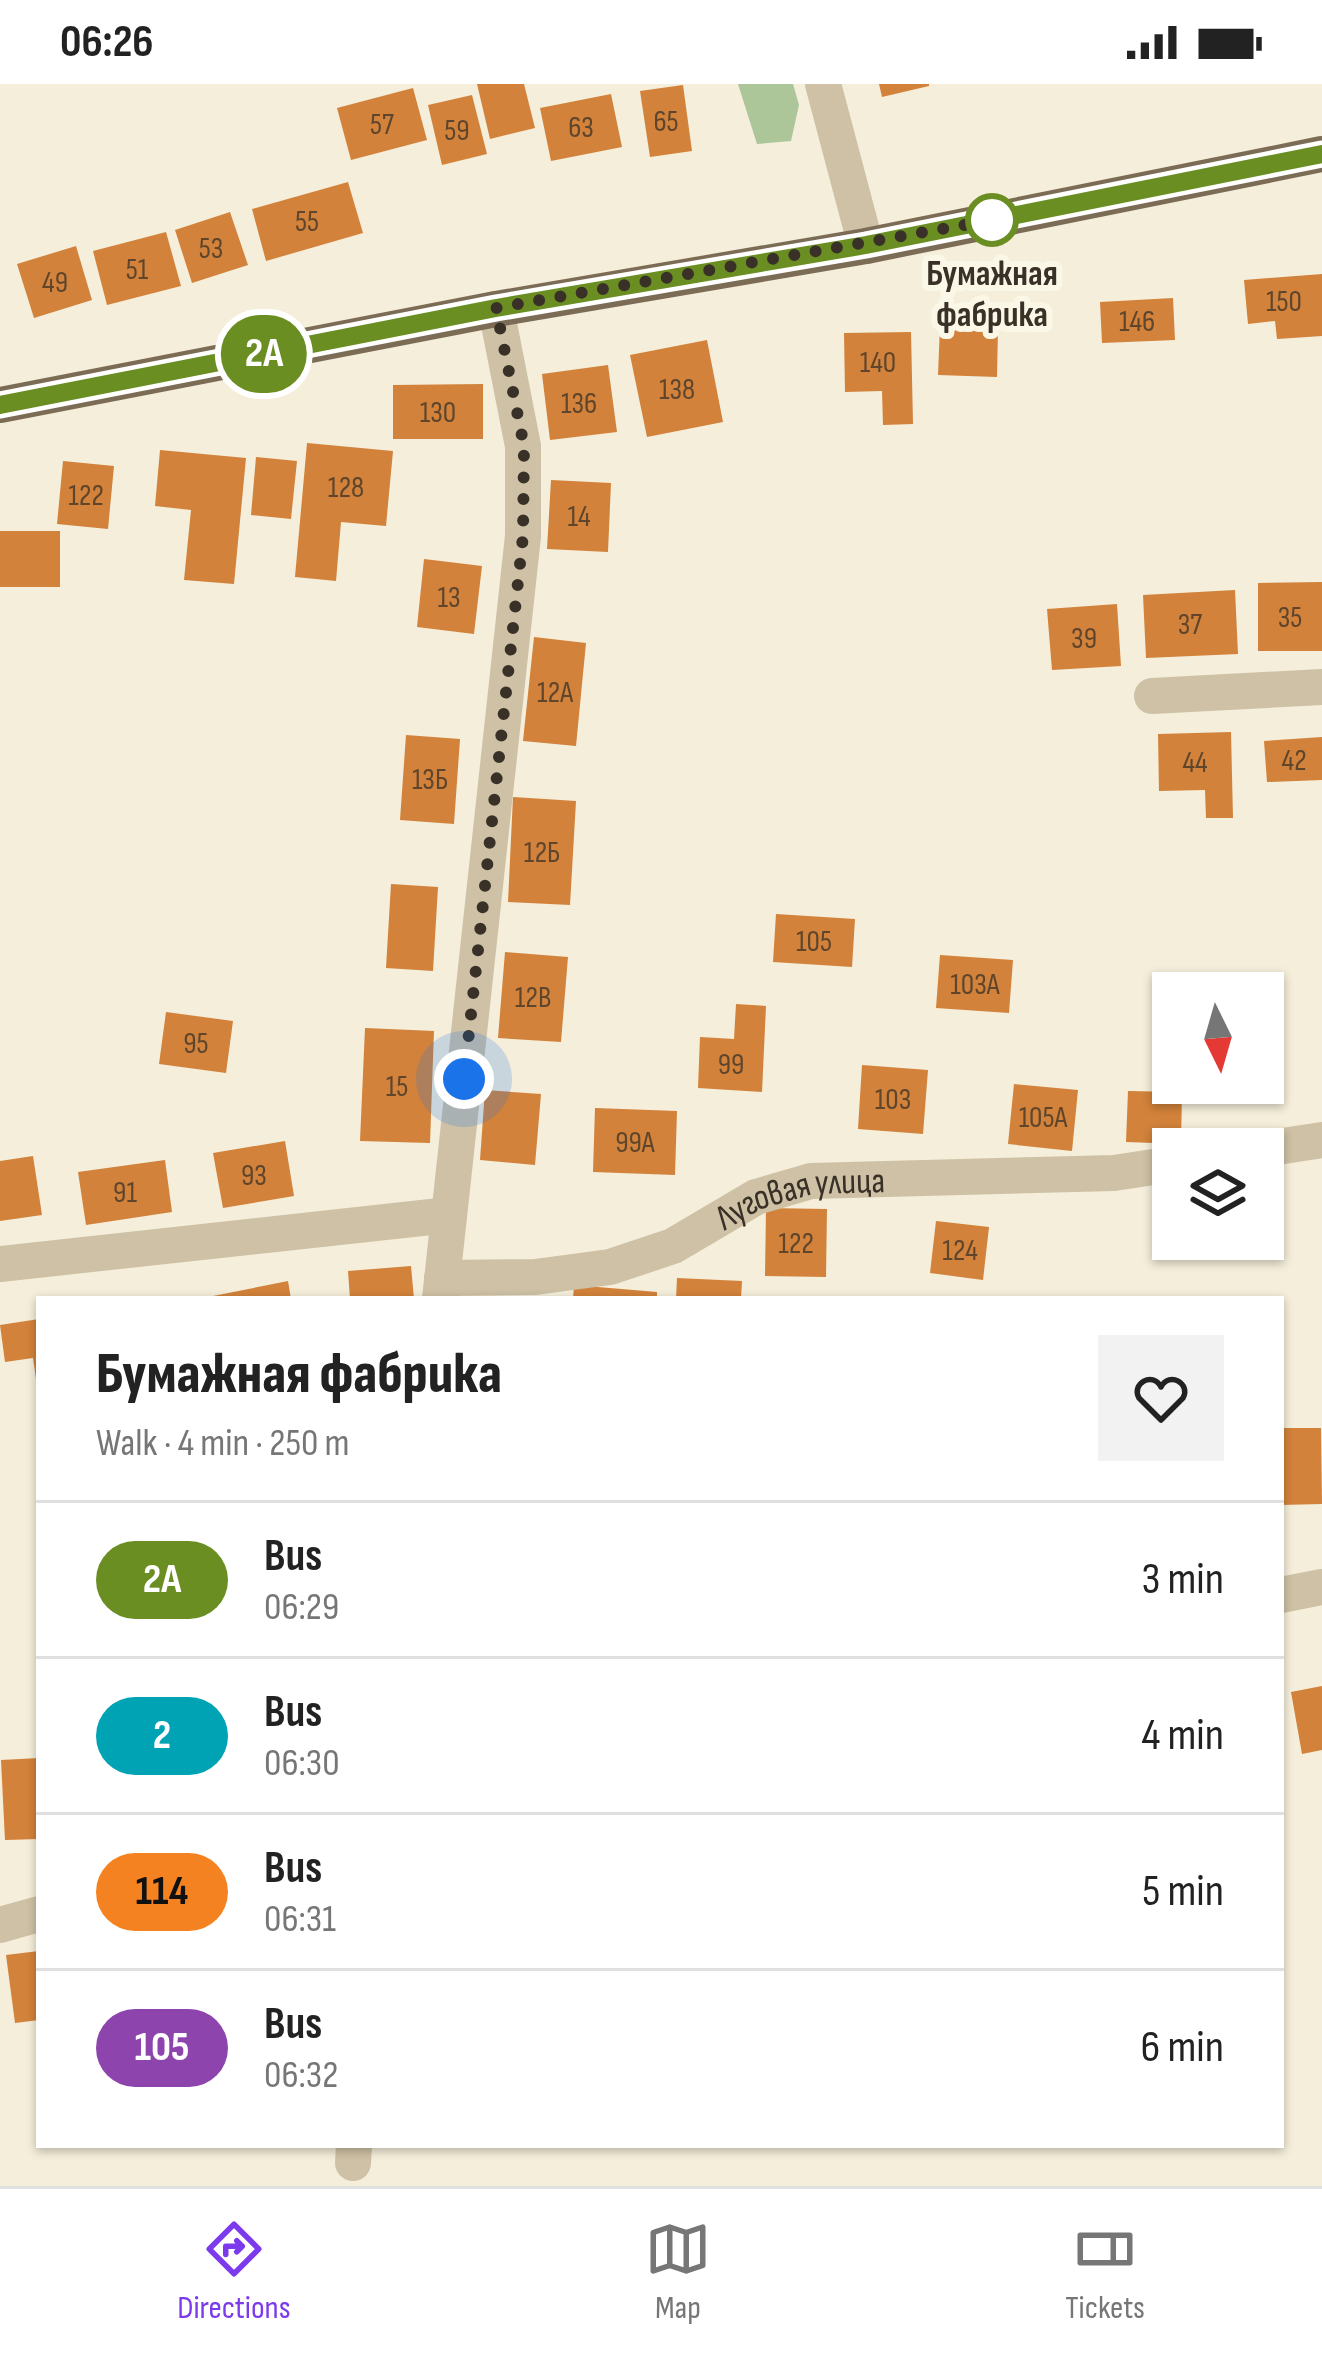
<!DOCTYPE html>
<html lang="en">
<head>
<meta charset="utf-8">
<style>
	:root { --surface:#fff; --page:#f2f2f2; --text:#222; --muted:#767676; --line:#e0e0e0; --accent:#7c3aed }
	body { margin:0; font-family:"Sofia Sans Condensed",sans-serif; background:var(--page); color:var(--text); height:100vh; display:flex; flex-direction:column; font-size:45px; white-space:nowrap }
	* { box-sizing:border-box; margin:0 }
	p { font-size:39px; color:var(--muted) }
	.icon { flex:none; width:66px; height:66px; fill:none; stroke:currentColor; stroke-width:2; stroke-linecap:round; stroke-linejoin:round }
	.map { position:relative; flex:1; overflow:hidden }
	.side { position:absolute; left:36px; top:1212px; width:1248px; height:852px; display:flex; flex-direction:column; background:var(--surface); border-radius:0px; box-shadow:0 3px 9px #0004 }
	.side>* { flex:none }
	.badge { padding:0 24px; border-radius:39px; font-size:42px; line-height:78px }
	.needle { width:78px; rotate:175deg }
	.fabs { position:absolute; left:1152px; top:888px; display:grid; gap:24px }
	.fabs a { display:grid; place-items:center; width:132px; height:132px; border-radius:0px; background:var(--surface); box-shadow:0 3px 9px #0004; font-size:60px }
	.you { position:absolute; width:60px; height:60px; margin:-30px; border:9px solid #fff; border-radius:50%; background:#1a73e8; box-shadow:0 0 0 18px #1a73e833 }
	.map>.badge { position:absolute; translate:-50% -50%; box-shadow:0 0 0 6px #fff }
	.round { display:grid; place-items:center; flex:none; width:126px; height:126px; border-radius:0px; background:var(--page) }
	.headline { display:flex; align-items:center; justify-content:space-between; height:204px; padding:0 60px }
	h1 { font-size:57px; font-weight:800; line-height:90px }
	ul { padding:0; list-style:none }
	li { display:flex; align-items:center; gap:36px; height:156px; padding:0 60px; border-top:3px solid var(--line) }
	li div { flex:1 }
	li b { display:block; font-size:45px }
	li em { font-style:normal }
	li .badge { min-width:132px; font-weight:700; text-align:center }
	.status { display:flex; justify-content:space-between; align-items:center; height:84px; padding:0 60px; background:var(--surface); direction:ltr }
	.status svg { height:33px; fill:currentColor }
	.tabs { display:flex; justify-content:space-around; align-items:center; height:168px; border-top:3px solid var(--line); background:var(--surface); font-size:33px; color:var(--muted) }
	.tabs a { display:grid; justify-items:center; gap:6px }
	.tabs .selected { color:var(--accent) }
	.map>svg:first-child { display:block }
	.green { fill:#acc599 }
	.building { fill:#d2823a }
	.lines { fill:none; stroke-linecap:round; stroke-linejoin:round }
	.minor { stroke:#cec1a5; stroke-width:36 }
	.major { stroke:#7c6c56; stroke-width:36 }
	.line-casing { stroke:#fff; stroke-width:27 }
	.line { stroke:#6b8e23; stroke-width:18 }
	.walk { stroke:#393127; stroke-width:12; stroke-dasharray:0 21.6 }
	.stop-dot { fill:#fff; stroke:#6b8e23; stroke-width:6 }
	.labels { text-anchor:middle; stroke-width:12; stroke-linejoin:round; paint-order:stroke }
	.number-label { font-size:30px; fill:#5f452c }
	.stop-label { font-size:36px; font-weight:bold; fill:#393127; stroke:#fbf7e7 }
	.street-label { font-size:36px; fill:#393127; stroke:#fbf7e7 }
</style>
</head>
<body>
<div class="status"><b>06:26</b><svg viewBox="0 0 49 12"><path d="M0 12V9h3v3zM5 12V6h3v6zM10 12V3h3v9zM15 12V0h3v12zM26 1h20v11H26zM47 4h2v5h-2z"/></svg></div>
<div class="map">
<svg width="1322" height="2102" viewBox="0 0 1322 2102">
	<rect width="100%" height="100%" fill="#f4eeda"/>
	<path class="green" d="M738,0h55l6,21 -8,36 -34,3z"/>
	<path class="building" d="M477,0h47l11,44 -45,11z
		M879,0h50v2l-47,11z
		M683,1l9,66 -42,6 -10,-66z
		M413,4l14,52 -76,20 -14,-52z
		M611,10l11,53 -71,14 -11,-53z
		M472,11l15,59 -45,11 -14,-60z
		M348,98l15,51 -97,28 -14,-52z
		M230,128l18,53 -56,18 -17,-53z
		M166,148l15,54 -74,19 -14,-54z
		M76,162l16,54 -58,18 -17,-54z
		M1322,190v62l-45,3 -2,-18 -27,3 -4,-44z
		M1173,214l2,42 -73,3 -2,-41z
		M940,242l58,1 -1,50 -59,-2z
		M911,248l2,92 -30,1 -1,-34 -37,1 -1,-59z
		M707,256l16,82 -76,15 -17,-82z
		M608,281l9,67 -67,8 -8,-66z
		M483,300v55h-90v-54z
		M307,359l86,8 -7,75 -45,-4 -5,59 -41,-4z
		M160,366l86,8 -12,126 -50,-4 7,-70 -36,-4z
		M256,373l41,4 -6,58 -40,-4z
		M63,377l51,5 -6,63 -51,-5z
		M551,396l60,3 -3,69 -61,-3z
		M0,447h60v56h-60z
		M424,475l58,7 -8,68 -57,-7z
		M1322,498v69h-64v-68z
		M1235,506l3,64 -92,4 -3,-63z
		M1117,520l4,62 -69,4 -5,-61z
		M534,553l52,6 -10,103 -53,-5z
		M1231,648l2,86h-27l-1,-28 -46,1 -1,-57z
		M406,651l54,4 -6,85 -54,-4z
		M1322,653v43l-55,2 -3,-41z
		M513,713l63,4 -6,104 -62,-3z
		M391,800l47,3 -5,84 -47,-3z
		M776,830l79,5 -3,48 -79,-5z
		M505,868l63,5 -7,85 -63,-4z
		M940,871l73,5 -4,53 -73,-5z
		M736,920l30,2 -4,86 -64,-4 2,-51 34,2z
		M166,928l67,9 -7,52 -67,-9z
		M365,944l69,3 -4,112 -70,-2z
		M862,981l66,5 -5,64 -65,-5z
		M1014,1000l64,6 -6,61 -64,-7z
		M485,1006l56,4 -6,71 -55,-5z
		M1128,1007l54,1 -1,52 -55,-2z
		M595,1024l82,3 -2,64 -82,-3z
		M285,1057l9,55 -71,12 -10,-55z
		M33,1072l9,59 -42,6v-60z
		M165,1076l7,52 -86,13 -8,-53z
		M766,1124l61,1 -1,68 -61,-1z
		M936,1137l53,6 -6,53 -53,-7z
		M1181,1155h79l-2,18 -79,-9z
		M411,1182l3,33h-64l-2,-28z
		M677,1194l65,3 -1,18h-65z
		M288,1197l3,18h-83v-2z
		M574,1201l83,7v7h-84z
		M39,1235v60h-3l-3,-21 -28,4 -5,-37z
		M1281,1344h40l1,76 -41,1z
		M1322,1602v64l-20,4 -11,-62z
		M39,1674v81l-34,1 -4,-80z
		M39,1867v69l-24,3 -9,-68z"/>
	<g class="lines">
		<g class="minor">
			<path d="M823,0l43,162"/>
			<path d="M1152,612l170,-9"/>
			<path d="M1263,1065l59,-9"/>
			<path d="M0,1180l449,-49"/>
			<path id="s1" d="M442,1194l93,-1 75,-10 63,-21 83,-49 55,-16 303,-8 59,-9"/>
			<path d="M440,1215l83,-763v-90l-27,-137"/>
			<path d="M1281,1511l41,-8"/>
			<path d="M0,1841l39,-11"/>
			<path d="M353,2079l1,-18"/>
		</g>
		<path class="major" d="M0,321l496,-96 370,-63 456,-92"/>
	</g>
	<g class="lines">
		<g class="line-casing">
			<path id="line" d="M0,321l496,-97 370,-63 456,-91"/>
		</g>
		<use href="#line" class="line"/>
		<path class="walk" d="M464,995l59,-543 1,-90 -28,-138 496,-88"/>
	</g>
	<circle class="stop-dot" cx="992" cy="136" r="24"/>
	<g class="labels">
		<g class="number-label">
			<text x="666" y="47">65</text>
			<text x="382" y="50">57</text>
			<text x="581" y="53">63</text>
			<text x="457" y="56">59</text>
			<text x="307" y="147">55</text>
			<text x="211" y="174">53</text>
			<text x="137" y="195">51</text>
			<text x="55" y="208">49</text>
			<text x="1284" y="227">150</text>
			<text x="1137" y="247">146</text>
			<text x="878" y="288">140</text>
			<text x="677" y="315">138</text>
			<text x="579" y="329">136</text>
			<text x="438" y="338">130</text>
			<text x="346" y="413">128</text>
			<text x="86" y="421">122</text>
			<text x="579" y="442">14</text>
			<text x="449" y="523">13</text>
			<text x="1290" y="543">35</text>
			<text x="1190" y="550">37</text>
			<text x="1084" y="564">39</text>
			<text x="555" y="618">12А</text>
			<text x="1294" y="686">42</text>
			<text x="1195" y="688">44</text>
			<text x="430" y="705">13Б</text>
			<text x="542" y="778">12Б</text>
			<text x="814" y="867">105</text>
			<text x="975" y="910">103А</text>
			<text x="533" y="923">12В</text>
			<text x="196" y="969">95</text>
			<text x="731" y="990">99</text>
			<text x="397" y="1012">15</text>
			<text x="893" y="1025">103</text>
			<text x="1043" y="1043">105А</text>
			<text x="635" y="1068">99А</text>
			<text x="254" y="1101">93</text>
			<text x="125" y="1118">91</text>
			<text x="796" y="1169">122</text>
			<text x="960" y="1176">124</text>
		</g>
		<g class="stop-label">
			<text x="992" y="201">Бумажная<tspan x="992" dy="41">фабрика</tspan></text>
		</g>
		<g class="street-label">
			<text dy="13" stroke="none"><textPath href="#s1" startOffset="375">Луговая улица</textPath></text>
		</g>
	</g>
</svg>
<div class="fabs">
<a><svg class="needle" viewBox="-14 -14 28 28"><path d="M0-13l5 13h-10z" fill="#e53935"/><path d="M0 13l5-13h-10z" fill="#767676"/></svg></a>
<a><svg class="icon" aria-label="layers" viewBox="0 0 24 24"><path d="M12 4l9 5-9 5-9-5zM3 14l9 5 9-5"/></svg></a>
</div>
<div class="you" style="left:464px;top:995px"></div>
<b class="badge" style="left:264px;top:270px;background:#6b8e23;color:#fff">2А</b>
<section class="side">
<div class="headline"><div><h1>Бумажная фабрика</h1><p>Walk · 4 min · 250 m</p></div><a class="round"><svg class="icon" aria-label="heart" viewBox="0 0 24 24"><path d="M12 20l-8-8c-3-5 5-10 8-4 3-6 11-1 8 4z"/></svg></a></div>
<ul>
<li><span class="badge" style="background:#6b8e23;color:#fff">2А</span><div><b>Bus</b><p>06:29</p></div><em>3 min</em></li>
<li><span class="badge" style="background:#00a3b4;color:#fff">2</span><div><b>Bus</b><p>06:30</p></div><em>4 min</em></li>
<li><span class="badge" style="background:#f58220;color:#111">114</span><div><b>Bus</b><p>06:31</p></div><em>5 min</em></li>
<li><span class="badge" style="background:#8e44ad;color:#fff">105</span><div><b>Bus</b><p>06:32</p></div><em>6 min</em></li>
</ul>
</section>
</div>
<nav class="tabs">
<a class="selected"><svg class="icon" aria-label="directions" viewBox="0 0 24 24"><path d="M12 3l9 9-9 9-9-9zM9 14v-3h6M13 9l2 2-2 2"/></svg>Directions</a>
<a><svg class="icon" aria-label="map" viewBox="0 0 24 24"><path d="M3 6l6-2 6 2 6-2v14l-6 2-6-2-6 2zM9 4v14M15 6v14"/></svg>Map</a>
<a><svg class="icon" aria-label="tickets" viewBox="0 0 24 24"><path d="M3 7h18v10H3zM15 7v10"/></svg>Tickets</a>
</nav>
</body>
</html>
